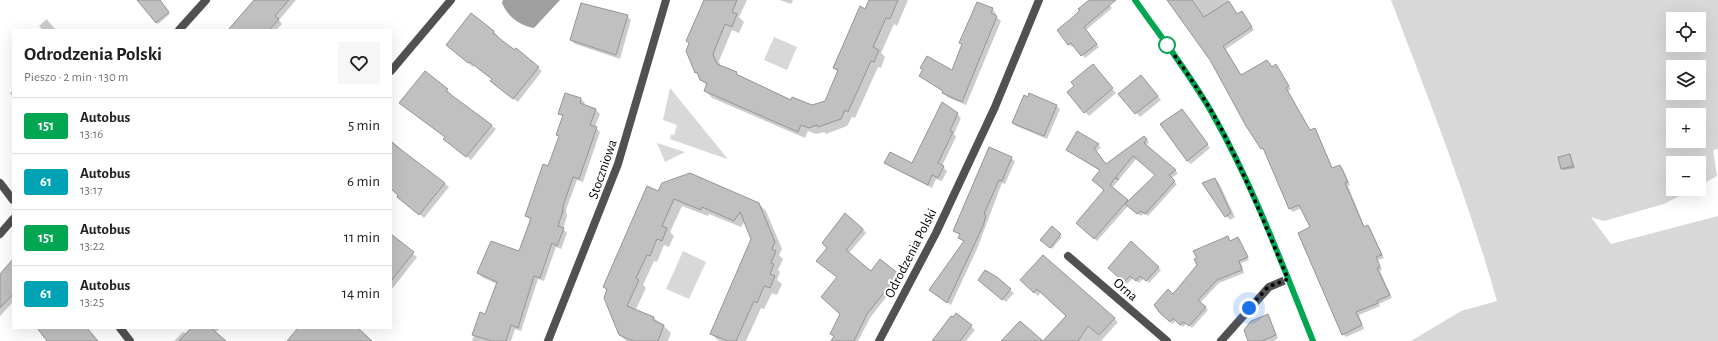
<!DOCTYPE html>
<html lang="pl">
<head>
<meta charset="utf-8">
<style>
	:root { --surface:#fff; --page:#f6f6f6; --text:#202124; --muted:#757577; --line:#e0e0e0 }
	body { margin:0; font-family:"Alegreya Sans",sans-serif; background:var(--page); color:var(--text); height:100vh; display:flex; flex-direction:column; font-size:15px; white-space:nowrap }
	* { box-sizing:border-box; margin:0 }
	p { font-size:13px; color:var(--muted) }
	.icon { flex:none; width:22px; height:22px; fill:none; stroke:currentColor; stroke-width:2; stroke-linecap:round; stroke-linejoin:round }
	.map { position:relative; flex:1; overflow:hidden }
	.sheet { position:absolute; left:12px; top:29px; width:380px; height:300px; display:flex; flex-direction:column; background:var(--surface); border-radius:0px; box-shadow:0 4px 16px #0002 }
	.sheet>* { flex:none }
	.badge { padding:0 8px; border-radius:3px; font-size:14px; line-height:26px }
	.tools { position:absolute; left:1666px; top:12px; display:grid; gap:8px }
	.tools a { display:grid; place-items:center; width:40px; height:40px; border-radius:0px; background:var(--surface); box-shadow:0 4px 16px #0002; font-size:20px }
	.you { position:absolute; width:20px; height:20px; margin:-10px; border:3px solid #fff; border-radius:50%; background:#1a73e8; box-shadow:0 0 0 6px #1a73e833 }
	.map>.badge { position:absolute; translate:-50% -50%; box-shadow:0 0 0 2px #fff }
	.round { display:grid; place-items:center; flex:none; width:42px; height:42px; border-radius:0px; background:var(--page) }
	.summary { display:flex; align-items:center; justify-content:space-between; height:68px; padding:0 12px }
	h1 { font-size:19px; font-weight:700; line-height:30px }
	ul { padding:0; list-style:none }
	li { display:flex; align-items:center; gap:12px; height:56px; padding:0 12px; border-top:1px solid var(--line) }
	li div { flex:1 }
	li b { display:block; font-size:15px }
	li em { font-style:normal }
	li .badge { min-width:44px; font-weight:700; text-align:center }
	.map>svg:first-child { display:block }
	.green { fill:#d8d8d8; fill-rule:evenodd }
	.water { fill:#9f9f9f }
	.shadow { fill:#0003; fill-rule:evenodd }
	.building { fill:#c0c0c0; stroke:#959595 }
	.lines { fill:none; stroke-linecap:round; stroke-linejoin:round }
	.minor { stroke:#515151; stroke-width:8 }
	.tertiary { stroke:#515151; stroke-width:8 }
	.line-casing { stroke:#fff; stroke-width:9 }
	.line { stroke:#00a651; stroke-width:6 }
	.walk { stroke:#000; stroke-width:4; stroke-dasharray:0 7.2 }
	.stop-dot { fill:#fff; stroke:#00a651; stroke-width:2 }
	.labels { text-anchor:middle; stroke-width:4; stroke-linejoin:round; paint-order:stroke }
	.street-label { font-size:14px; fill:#000; stroke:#fff }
</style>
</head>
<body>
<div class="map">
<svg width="1718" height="341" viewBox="0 0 1718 341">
	<rect width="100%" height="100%" fill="#fff"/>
	<path class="green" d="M1391,0h327v149l-5,1 4,26 -18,10v-23h-26v26h20l-29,15 -60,17 -13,-4 20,27 107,-28v125h-307l50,-30 36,-10c-29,-102 -68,-201 -106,-301zM1673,19h26v26h-26zM1673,67h26v26h-26zM1673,115h26v26h-26z
		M774,37l23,10 -10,23 -23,-10z
		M670,88l57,70v1l-57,-20 1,-5 3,1 3,-10 -14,-5z
		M657,143l28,9 -20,10z
		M683,251l23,11 -17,37 -23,-10z"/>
	<path class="water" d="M503,0h57l-26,28c-15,-3 -26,-11 -32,-25z"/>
	<path class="shadow" d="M139,0h20l11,14 -12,10z
		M255,0h41l-17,20 3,4 -6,6h-47z
		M705,0h42l-8,17 5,5 -5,11 -7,-3 -13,31 2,6 15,6 6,6 49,22 21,6 13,-5 13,-30 -4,-4 36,-68h38l-11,26 -3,-2 -13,29 4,4 -4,11 -3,-1 -23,51 -3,-1 -5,9 -21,8 -2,-2 -8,2 -8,-3 -3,7 -93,-40 -7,-8 2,-4 -11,-13 -9,-22 3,-7 -3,-3z
		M780,0h13l-2,4z
		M1091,0h14l7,8 -26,22 13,17 -14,11 -11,-13 -2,2 -3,-3 12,-33 -2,-1z
		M1168,0h60l10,15 7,1 9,14 -28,19 15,26 26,-14 5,7 4,-2 15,23 -3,2 22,40 4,-2 3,3 16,37 7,-3 3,3 7,16 -2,1 17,42 3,-2 3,4 13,28 -6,2 4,10 -2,1 12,27 -13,6 1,2 -21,9 5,14 -18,8 -3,-3 -31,-106 -11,-20 -8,4 -3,-3 -24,-58 -11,-14 -44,-77z
		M992,9l4,4 -1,3 6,5 -35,84 -19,-8 -3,-5 -24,-16 32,-5 11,-26 -3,-2z
		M472,14l22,18 4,4 -2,1 46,34 -24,31 -23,-17 -2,-6 -19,-14 -1,2 -26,-22z
		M627,16l4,4 -11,39 -45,-15 -4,-4z
		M47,19l1,2 8,9h-13l-4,-4z
		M1096,69l20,24 -27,23 -4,-4 -9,-26z
		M1145,80l16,20 -21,17 -20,-23z
		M13,90v7l-3,-4z
		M447,90l4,4 -1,1 46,34 -25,31 -22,-17 -3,-6 -46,-34z
		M581,99l4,4 -1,2 12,5 4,4 -5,13 5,5 -17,50 -6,-2 -11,30 1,6 -4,13 4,4 -6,16 -5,-2 -12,34 -6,-2 -17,52 -6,-2 -4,12h-39l9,-27 5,2 11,-32 -15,-7 -4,-4 41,-21 12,-32 -5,-4 22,-49 12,-30 -3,-3 6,-17 -4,-3z
		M1056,106l4,3 -13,30 -31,-13 -3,-3z
		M1185,113l25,35 -19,16 -4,-3z
		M957,114l4,4 -7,16 2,3 -14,29 5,5 -5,10 -6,-2 -4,9 -43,-22 -3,-4 26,2z
		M1077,133l24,14 -5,5 10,13 38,-28 5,5 -3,4 32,27 -7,6 6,5 -29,32 -4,-3 -3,3 -13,-10 -31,35 -20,-18 28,-33 -5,-19 -33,-21zM1137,158l20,18 -28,26 -17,-14z
		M391,140l13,12 -1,1 18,15 2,-2 26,21 -25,31 -33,-29z
		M1570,155l5,13 -11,2 -2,-1z
		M1011,158l4,3 -10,23 -3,-1 -25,66 -26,56 -17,-12 30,-51 -5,-4 1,-3 -6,-4z
		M1215,179l4,4 16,34 -5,3 -4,-4z
		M658,192l101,12 7,7 16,38 -3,6 4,4 -5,11 2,2 -3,8 5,4 -5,11 -5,-2 -8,16 -3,-1 -15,33h-27l-8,-7 42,-95 -8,-18 -4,6 -32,-13 -1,2 -26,-10 -12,26 4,4 -5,11 -5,-2 -7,17 -3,-1 -11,24 3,3 -11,23 19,7 10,8 7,7 -3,8h-42l-6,-6 -12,-44 -4,-4z
		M1052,228l10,9 -10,12 -11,-9z
		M863,229l3,4 -17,20 22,19 27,2 3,4 -31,40 -12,23h-25l2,-4 -3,-3 9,-20 -3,-36 -17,-14z
		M391,237l26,20 -24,31 -2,-1z
		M1227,237l4,5 7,-3 2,2 9,19 -8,3 3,10 -25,10 -19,20 8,7 -16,18 -5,-5 -4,4 -7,-7 -3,4 -14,-13z
		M1131,242l30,28 -12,13 -5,-5 -5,5 -6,-5 -6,6 -18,-16z
		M1043,256l75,66 -17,19h-57l24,-25 -27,-24 -3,4 -16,-16z
		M13,261v41l-13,14v-41z
		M983,283l27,7 4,3 -8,9z
		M1268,315l10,23 -4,3h-25z
		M971,326l4,4 -9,11h-33z
		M193,328h27l-5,5 8,8h-49l9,-9 4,2z"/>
	<path class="building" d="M137,0h23l9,12 -13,11z
		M254,0h35l-14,16 4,3 -10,11h-41z
		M704,0h33l-5,12 5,2 -5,13 -7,-3 -12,30 4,10 20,8 -1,2 55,26 1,-3 20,8 13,-4 13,-31 -5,-2 27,-62 5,3 4,-9h29l-8,19 -4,-1 -13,29 6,3 -5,12 -3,-1 -23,51 -3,-2 -4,9 -23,8 -1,-2 -8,3 -8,-3 -3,7 -94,-41 3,-8 -7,-3 -3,-8 -2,1 -9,-22 3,-8 -3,-2z
		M1089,0h27l-32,27 13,17 -16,12 -10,-13 -3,2 -11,-15 16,-13 7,-7 -2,-1z
		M1167,0h25l12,17 25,-16 8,13 5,-3 10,16 -29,19 18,29 26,-15 5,7 4,-3 13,22 -3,2 24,42 5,-2 17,40 8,-3 8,17 -3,1 19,44 4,-2 14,30 -6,2 4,10 -3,1 13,27 -13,6 1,2 -22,9 6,13 -20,10 -44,-102 12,-6 -11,-22 -10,4 -26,-61 -2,1 -15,-23 -36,-66z
		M977,2l16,6 -2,5 6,3 -35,86 -20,-9 1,-2 -24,-15 4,-7 -3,-1 7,-12 25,14 10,-26 -3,-1z
		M581,3l47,12 -12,40 -46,-15z
		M471,13l23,18 -1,2 11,9 11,8 1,-2 23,19 -26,32 -23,-18 2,-2 -12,-9 -10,-8 -2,1 -22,-18z
		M1093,64l20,24 -29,25 -17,-21 7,-6 -3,-4z
		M425,71l23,18 -2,2 46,34 -26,32 -23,-18 2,-2 -46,-34z
		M1141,75l17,21 -23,18 -17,-20z
		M565,93l16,5 -1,5 16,6 -6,16 7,2 -18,52 -6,-2 -10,29v5l-5,15 6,2 -7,18 -5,-3 -12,35 -6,-2 -16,52 -7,-3 -5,16h-14l-20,-6 8,-23 5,2 12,-32 -20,-9 14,-32 28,10 12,-33 -6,-2 18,-52 5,2 11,-30 -3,-1 7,-20 -5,-1z
		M1029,93l28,12 -13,31 -32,-13 12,-28 4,2z
		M942,102l16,11 -8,18 3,1 -15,31 6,3 -6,12 -6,-3 -4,10 -44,-22 6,-11 22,11z
		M1182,109l26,35 -21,17 -27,-37z
		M1077,131l22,13 -5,4 12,16 38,-28 3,3 -3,4 32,27 -7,5 6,6 -30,33 -4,-3 -4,3 -12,-10 30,-29 -22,-19 -17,21 3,3 -4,-2 -5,7 18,15 -34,39 -18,-16 28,-33 -12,-10 8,-10 -34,-20z
		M391,142l54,41 -26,32 -22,-18 1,-2 -7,-6z
		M989,147l23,10 -10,24 -3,-1 -15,34 2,1 -3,11 -36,77 -18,-13 35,-49 -6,-3 2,-4 -7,-3z
		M1570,154l3,12 -12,3 -3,-12z
		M690,173l69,30 16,39 -3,7 4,2 -5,12 3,1 -4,10 5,2 -5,12 -6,-2 -7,17 -3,-2 -18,40h-8l-18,-7 41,-95 -11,-27 -6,9 -32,-14 -1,3 -27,-11 -12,27 5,2 -5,13 -5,-2 -7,17 -3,-1 -11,23 3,2 -12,26 27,11 -1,3 11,5 -6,16h-25l-14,-6 -15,-37 3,-9 -4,-2 44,-101 11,5 4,-8z
		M1215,178l16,35 -6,4 -23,-34z
		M845,213l18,16 -17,21 25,21 9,-12 19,15 -32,40 -13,27h-23l3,-5 -4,-2 10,-20 -19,-17 16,-20 -21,-16 11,-13 -5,-5z
		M1052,226l9,8 -11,14 -10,-8z
		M391,234l23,18 -23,29z
		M1228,236l2,5 8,-4 10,20 -9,4 3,9 -25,10 -19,20 8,7 -17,19 -5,-4 -4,3 -7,-7 -3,4 -11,-10 -5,-7 14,-16 5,5 24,-29 -3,-6 3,-1 -4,-7z
		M1131,241l28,26 -13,14 -6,-5 -4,5 -6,-5 -6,6 -16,-14z
		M1043,255l72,63 -16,17 -11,-9 -10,15h-77l19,-20 23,20 23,-25 -29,-27 -3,4 -14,-13z
		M13,259v35l-13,14v-34z
		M985,270l12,7 14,12 -9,11 -24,-20z
		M956,313l16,12 -12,16h-28l19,-25 2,1z
		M1268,314l8,21 -14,6h-14l-4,-11 7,-9z
		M37,328h50l11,13h-51z
		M191,328h20l15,13h-47z
		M298,328h60l14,13h-85z"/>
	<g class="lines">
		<path class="minor" d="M179,30l27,-30
			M391,71l60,-71
			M0,183l13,17
			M0,234l13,-15
			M1068,256l99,85
			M120,328l10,13
			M548,341l70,-177 48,-164
			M879,341l57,-108 59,-126 44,-107
			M1221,341l48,-54 19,-8"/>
		<path class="tertiary" d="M1135,0c26,37 54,73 77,113 41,72 70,151 101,228"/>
	</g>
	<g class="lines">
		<g class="line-casing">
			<path id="line" d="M1135,0c26,37 54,73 77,113 41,72 70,151 101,228"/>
		</g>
		<use href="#line" class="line"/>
		<path class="walk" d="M1167,45c14,19 31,44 45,67 30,53 52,111 76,167l-20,8 -19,21"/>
	</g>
	<circle class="stop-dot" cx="1167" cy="45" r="8"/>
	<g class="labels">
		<g class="street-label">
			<text transform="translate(602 169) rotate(-71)" y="5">Stoczniowa</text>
			<text transform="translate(910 253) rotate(-63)" y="5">Odrodzenia Polski</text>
			<text transform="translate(1126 289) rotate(41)" y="5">Orna</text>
		</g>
	</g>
</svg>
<div class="tools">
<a><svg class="icon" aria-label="locate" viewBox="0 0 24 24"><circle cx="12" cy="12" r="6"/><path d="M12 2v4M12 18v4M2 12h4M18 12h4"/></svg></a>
<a><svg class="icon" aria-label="layers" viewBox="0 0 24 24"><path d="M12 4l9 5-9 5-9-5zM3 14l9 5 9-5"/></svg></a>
<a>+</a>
<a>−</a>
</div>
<div class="you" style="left:1249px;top:308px"></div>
<section class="sheet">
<div class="summary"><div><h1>Odrodzenia Polski</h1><p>Pieszo · 2 min · 130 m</p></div><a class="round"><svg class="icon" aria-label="heart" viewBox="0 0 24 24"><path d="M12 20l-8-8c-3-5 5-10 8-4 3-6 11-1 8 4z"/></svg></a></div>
<ul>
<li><span class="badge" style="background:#00a651;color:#fff">151</span><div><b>Autobus</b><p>13:16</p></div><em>5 min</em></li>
<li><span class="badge" style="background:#00a3b4;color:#fff">61</span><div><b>Autobus</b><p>13:17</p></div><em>6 min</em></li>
<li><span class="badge" style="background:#00a651;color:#fff">151</span><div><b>Autobus</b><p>13:22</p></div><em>11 min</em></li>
<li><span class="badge" style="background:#00a3b4;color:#fff">61</span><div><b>Autobus</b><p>13:25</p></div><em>14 min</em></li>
</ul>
</section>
</div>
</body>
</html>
